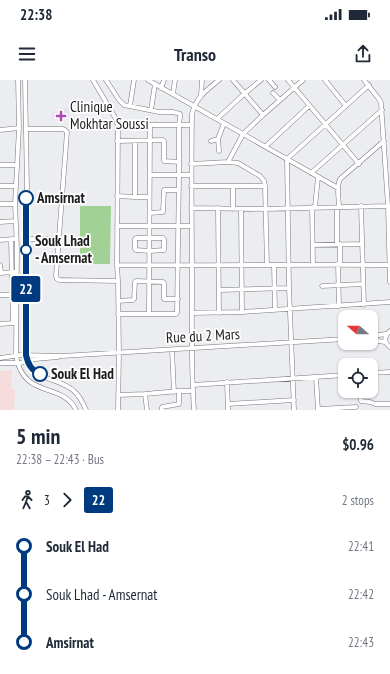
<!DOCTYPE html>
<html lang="en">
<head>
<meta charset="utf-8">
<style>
	:root { --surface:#fff; --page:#f2f2f3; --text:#1f2937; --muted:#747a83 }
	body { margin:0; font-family:"PT Sans Narrow",sans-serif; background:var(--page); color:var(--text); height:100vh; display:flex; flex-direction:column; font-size:15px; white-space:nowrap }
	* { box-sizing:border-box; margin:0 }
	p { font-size:13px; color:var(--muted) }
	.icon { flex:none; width:22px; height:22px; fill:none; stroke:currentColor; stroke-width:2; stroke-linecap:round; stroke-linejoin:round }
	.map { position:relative; height:330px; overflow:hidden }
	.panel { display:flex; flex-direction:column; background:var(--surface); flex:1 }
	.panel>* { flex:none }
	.badge { padding:0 8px; border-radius:3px; font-size:14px; line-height:26px }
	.needle { width:26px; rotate:291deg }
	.tools { position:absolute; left:338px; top:230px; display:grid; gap:8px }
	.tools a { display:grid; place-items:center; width:40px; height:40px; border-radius:8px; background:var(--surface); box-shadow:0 1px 3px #0004; font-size:20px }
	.map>.badge { position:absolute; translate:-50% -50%; box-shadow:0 0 0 2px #fff }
	.legs { display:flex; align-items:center; gap:6px; height:44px; padding:0 16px; font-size:13px }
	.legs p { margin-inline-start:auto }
	.head { display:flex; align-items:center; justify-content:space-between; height:68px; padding:0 16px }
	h1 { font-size:22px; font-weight:600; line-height:30px }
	ul { padding:0 16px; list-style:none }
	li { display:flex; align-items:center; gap:14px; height:48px; font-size:15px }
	li i { display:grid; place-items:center; width:6px; height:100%; margin:0 5px; background:currentColor }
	li i::after { content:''; width:10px; height:10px; margin:-5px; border:3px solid; border-radius:50%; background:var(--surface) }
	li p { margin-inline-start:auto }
	li:first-child i { background:linear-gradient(#0000 50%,currentColor 0) }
	li:last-child i { background:linear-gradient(currentColor 50%,#0000 0) }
	.status { display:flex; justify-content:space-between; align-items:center; height:28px; padding:0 20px; background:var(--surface); direction:ltr }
	.status svg { height:11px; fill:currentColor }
	header { display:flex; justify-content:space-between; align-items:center; height:52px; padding:0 16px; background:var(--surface); font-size:18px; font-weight:600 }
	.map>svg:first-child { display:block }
	.commercial { fill:#f7dcdd }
	.built { fill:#e1e2ee }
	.green { fill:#a1d194 }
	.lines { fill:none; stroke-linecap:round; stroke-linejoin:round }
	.minor-casing { stroke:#76777a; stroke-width:5 }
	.minor { stroke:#fff; stroke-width:4 }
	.line-1-casing { stroke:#fff; stroke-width:9 }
	.line-1 { stroke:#003b80; stroke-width:6 }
	.poi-dot { fill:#af4ab0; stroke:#fff; stroke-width:1.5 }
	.stop-1-dot { fill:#fff; stroke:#003b80; stroke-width:2 }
	.labels { text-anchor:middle; stroke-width:3.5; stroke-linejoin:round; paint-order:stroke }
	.poi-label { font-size:15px; fill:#1d1d1e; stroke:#fff; text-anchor:start }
	.stop-label { font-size:15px; font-weight:bold; fill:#1d1d1e; stroke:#fff; text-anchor:start }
	.street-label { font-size:15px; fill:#1d1d1e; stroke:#fff }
</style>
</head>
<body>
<div class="status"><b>22:38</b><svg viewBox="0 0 49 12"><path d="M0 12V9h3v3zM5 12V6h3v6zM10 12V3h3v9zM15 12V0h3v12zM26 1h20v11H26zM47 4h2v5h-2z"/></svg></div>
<header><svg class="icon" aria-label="menu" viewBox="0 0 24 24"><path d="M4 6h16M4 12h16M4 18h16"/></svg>Transo<svg class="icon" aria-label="share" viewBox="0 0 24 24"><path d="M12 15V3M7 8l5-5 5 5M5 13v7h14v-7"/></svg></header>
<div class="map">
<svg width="390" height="330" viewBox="0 0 390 330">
	<rect width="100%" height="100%" fill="#ecedf1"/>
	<path class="commercial" d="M8,290h4l-1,19h4l-1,21h-14v-39h7z"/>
	<path class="built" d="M61,28h8v10l-17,1 1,-7h7z"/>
	<path class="green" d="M80,126h31l-1,58h-30z"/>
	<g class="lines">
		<g class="minor-casing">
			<path id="minor" d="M18,0l1,48 -4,76 2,44 -1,108c8,44 46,25 60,54
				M25,0l2,106 -2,53 1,116c5,27 31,21 48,36 6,5 9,12 12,19
				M93,0l23,39 2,7 -1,139 1,16 1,72 -1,57
				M106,0l13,20 5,5 35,7h14l7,2v3l-1,8v37
				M148,0l190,108
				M233,0l30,35
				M269,0l6,7
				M288,0l71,84
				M325,0l21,26
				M364,0l15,19 2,4 7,103 2,76
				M161,8l3,-8
				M273,13l7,7
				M173,14l2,-14
				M201,15l1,-15
				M130,26l4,-26
				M151,30l4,-26
				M217,39l27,-25 17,-14
				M118,46l32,-1h42
				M26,49h37l2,1 2,2 -11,144 1,3 3,1 58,1
				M0,50l19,-2
				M218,59l1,12
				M117,61l46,-1 1,1v20l15,1v13l-2,138 -1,1h-58
				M135,61v56h14
				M211,61l7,-2 6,-16
				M266,66l43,-40
				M228,82l10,1 22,13 4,5 1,5 2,79
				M191,84l37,-2 15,-28 20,-19 40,-35
				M0,85h17
				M311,93l71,-63
				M150,95h41
				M0,106h16
				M191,106h74
				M233,106v23
				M117,116l18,1
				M0,124h15
				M361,126l3,99
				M312,127l1,58
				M315,127l3,-30
				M337,127v37
				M339,127c0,-9 -3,-19 1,-28l44,-38
				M191,128l74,1 123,-3
				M218,128l1,105
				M241,129l1,103
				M150,133l13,-1 1,-22h15
				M0,142l16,-1
				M117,146h75
				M136,158h27l1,1v11l-14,1 -14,-1 -1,-1v-10z
				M25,159h34
				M0,160l14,-1
				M11,160l2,83
				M340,164v20
				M313,165l49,-1
				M338,184l1,42
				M0,185l1,8
				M117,185c90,1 181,-1 272,0
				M274,185l1,45
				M0,193l14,-1
				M322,206l41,-2
				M219,210l70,-2
				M0,215h14
				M118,221l15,-1 1,-1 1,-17 1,-1 27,1 1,1v16h14
				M192,233l50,-1 148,-10
				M149,234l1,-189
				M0,244l14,-1
				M390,251c-6,5 -7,11 0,16
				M371,256l15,-2
				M371,260l14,2
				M172,270l2,42
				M0,278l21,-3 41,1 283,-17
				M0,283h20l15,-4 23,-2
				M371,293l19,-1
				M316,297l2,33
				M227,302l1,28
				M193,305l152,-10
				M360,311l1,10 9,1 5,2h15
				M145,314l2,16
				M118,315l27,-1 34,-3
				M228,324l66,-4
				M318,329l38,-2
				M162,330v-3l17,-3v-13h14
				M194,330c-3,-40 -2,-81 -2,-122 0,-58 -1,-116 0,-174 4,-17 14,-23 27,-34
				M294,330l-5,-122 -2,-129 82,-74"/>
		</g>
		<use href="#minor" class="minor"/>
	</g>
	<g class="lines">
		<g class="line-1-casing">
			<path id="line-1" d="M26,118v157c2,9 5,15 14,19"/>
		</g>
		<use href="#line-1" class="line-1"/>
	</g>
	<path class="poi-dot" d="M59 30h4v4h4v4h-4v4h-4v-4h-4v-4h4z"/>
	<g class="stop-1-dot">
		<circle cx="26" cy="118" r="7"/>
		<circle cx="26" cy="170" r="5"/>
		<circle cx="40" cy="294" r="7"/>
	</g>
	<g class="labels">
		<g class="poi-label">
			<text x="70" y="32">Clinique<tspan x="70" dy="17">Mokhtar Soussi</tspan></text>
		</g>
		<g class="stop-label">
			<text x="37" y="123">Amsirnat</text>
			<text x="35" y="166">Souk Lhad<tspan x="35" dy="17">- Amsernat</tspan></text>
			<text x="51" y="299">Souk El Had</text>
		</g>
		<g class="street-label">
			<text transform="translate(203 256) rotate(-3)" y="5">Rue du 2 Mars</text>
		</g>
	</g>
</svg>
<div class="tools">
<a><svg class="needle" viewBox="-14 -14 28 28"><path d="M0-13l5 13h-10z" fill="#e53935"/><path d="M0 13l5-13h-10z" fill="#747a83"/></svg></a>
<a><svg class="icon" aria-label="locate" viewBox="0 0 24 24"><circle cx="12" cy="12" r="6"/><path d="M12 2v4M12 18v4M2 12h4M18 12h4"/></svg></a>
</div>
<b class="badge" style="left:26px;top:209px;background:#003b80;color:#fff">22</b>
</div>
<section class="panel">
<div class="head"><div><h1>5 min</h1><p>22:38 – 22:43 · Bus</p></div><b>$0.96</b></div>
<div class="legs"><svg class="icon" aria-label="walk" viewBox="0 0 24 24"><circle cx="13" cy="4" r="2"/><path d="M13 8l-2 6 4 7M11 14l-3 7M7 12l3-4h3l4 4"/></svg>3<svg class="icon" aria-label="forward" viewBox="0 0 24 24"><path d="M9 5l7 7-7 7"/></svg><b class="badge" style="background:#003b80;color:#fff">22</b><p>2 stops</p></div>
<ul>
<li><i style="color:#003b80"></i><b>Souk El Had</b><p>22:41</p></li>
<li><i style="color:#003b80"></i><span>Souk Lhad - Amsernat</span><p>22:42</p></li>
<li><i style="color:#003b80"></i><b>Amsirnat</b><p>22:43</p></li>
</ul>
</section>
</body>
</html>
